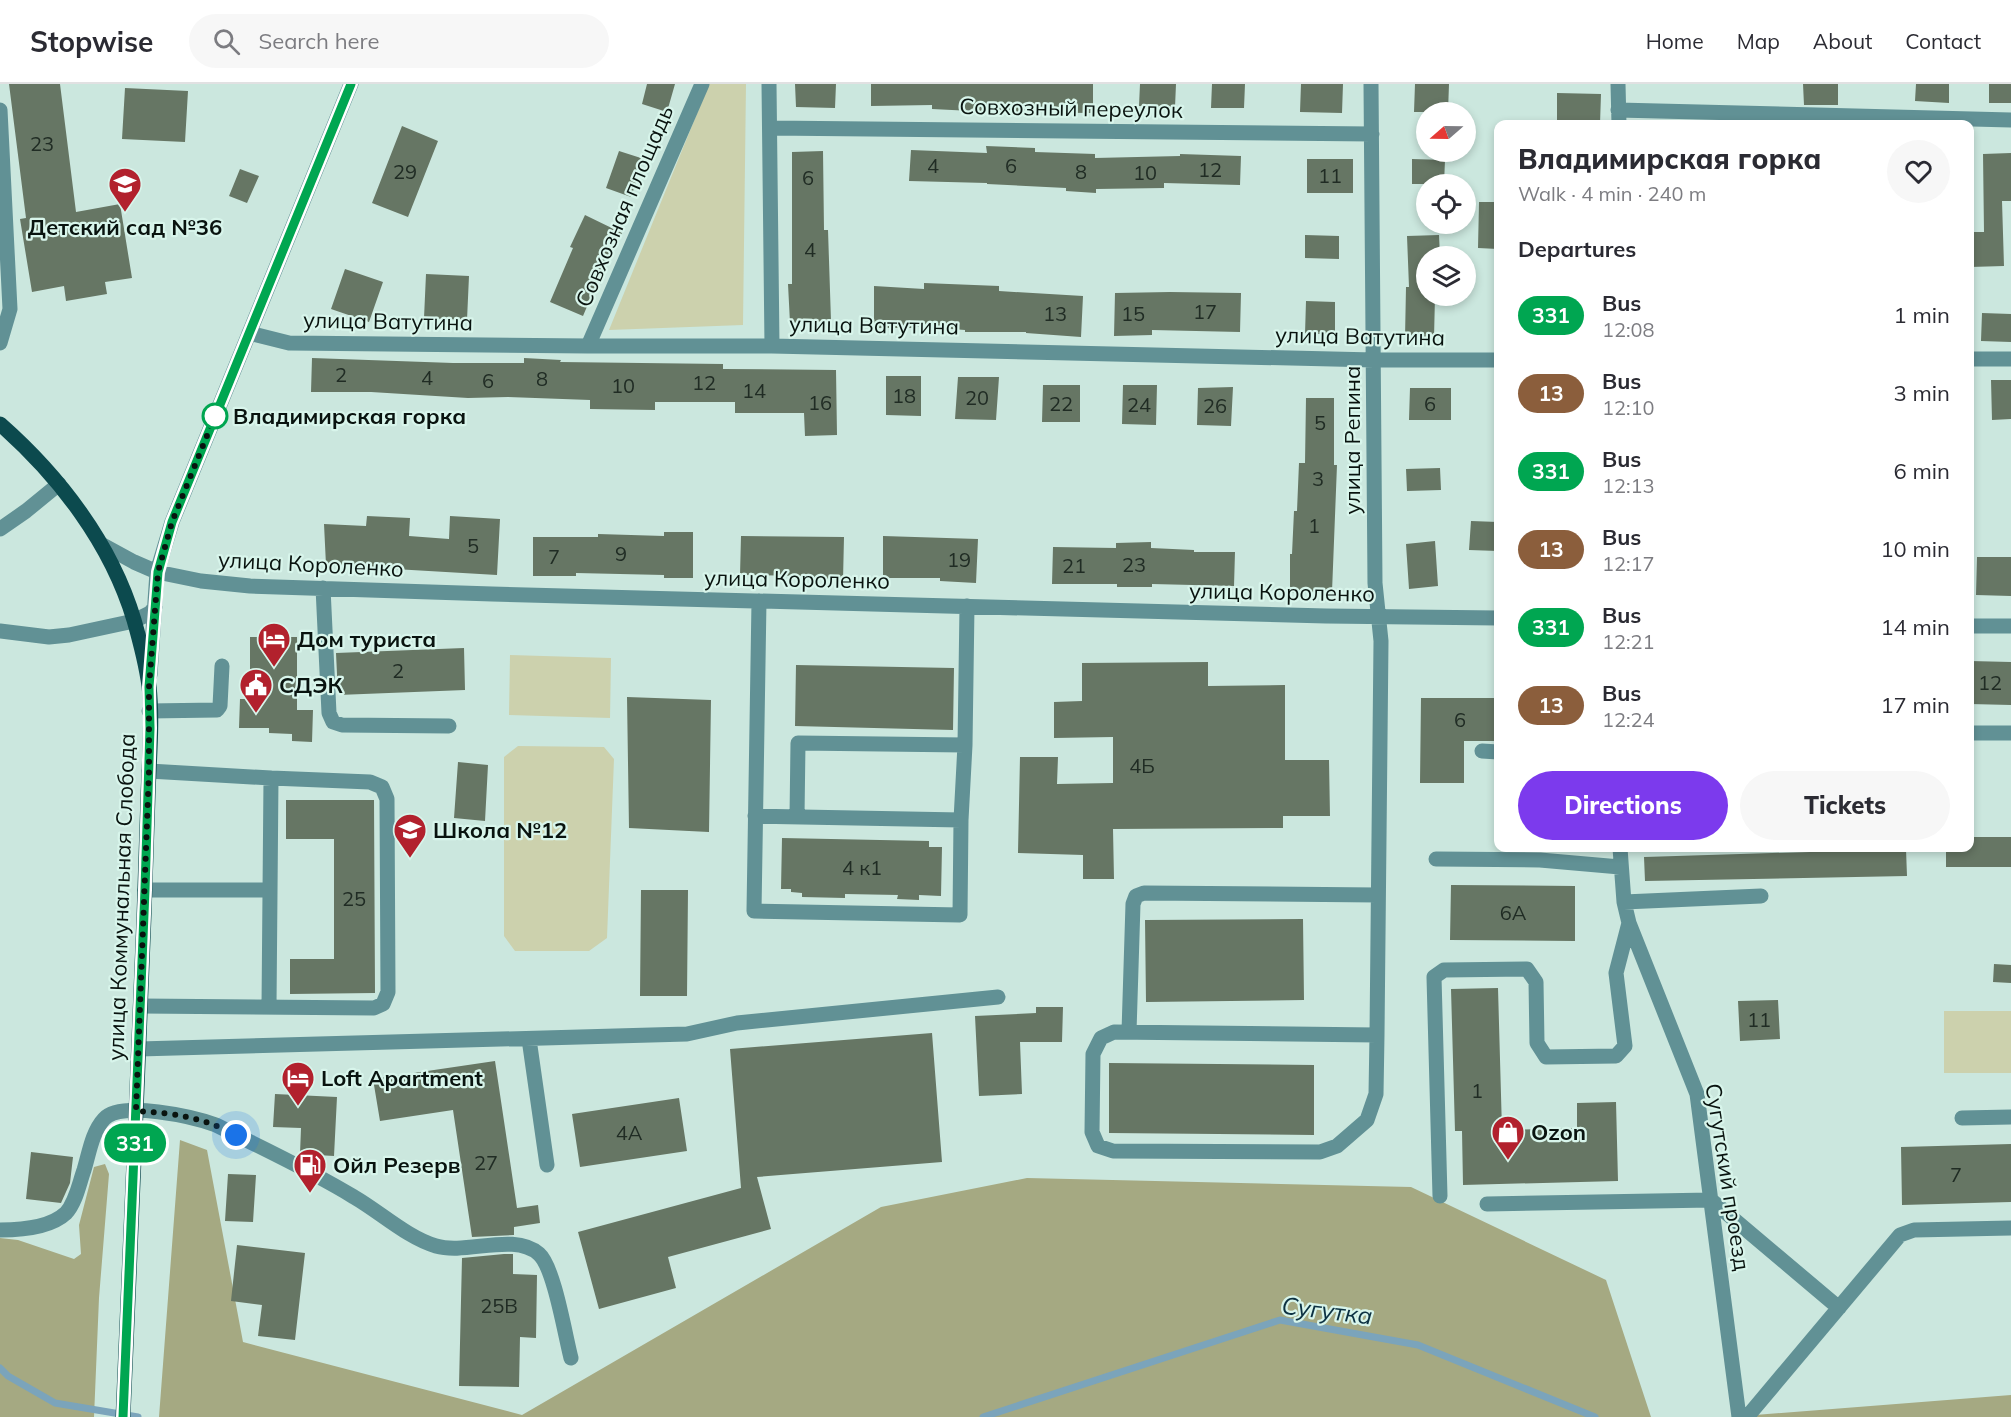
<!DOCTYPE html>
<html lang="en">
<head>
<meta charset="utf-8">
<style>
	:root { --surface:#fff; --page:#f7f7f7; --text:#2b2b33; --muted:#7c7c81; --line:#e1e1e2; --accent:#7c3aed }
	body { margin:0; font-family:Mulish,sans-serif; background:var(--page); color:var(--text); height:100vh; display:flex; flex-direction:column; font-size:22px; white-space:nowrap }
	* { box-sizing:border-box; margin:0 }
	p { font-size:20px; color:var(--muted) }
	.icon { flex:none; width:33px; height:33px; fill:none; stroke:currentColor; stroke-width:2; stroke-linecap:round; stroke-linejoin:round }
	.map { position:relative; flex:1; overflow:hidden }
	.details { position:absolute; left:1494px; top:36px; width:480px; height:732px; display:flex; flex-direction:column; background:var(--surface); border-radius:12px; box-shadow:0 3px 9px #0003 }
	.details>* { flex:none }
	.badge { padding:0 12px; border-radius:20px; font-size:21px; line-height:39px }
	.needle { width:39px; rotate:250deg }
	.fabs { position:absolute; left:1416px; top:18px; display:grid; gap:12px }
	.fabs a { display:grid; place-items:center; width:60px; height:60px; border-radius:50%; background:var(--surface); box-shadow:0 3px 9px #0003; font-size:30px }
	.you { position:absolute; width:30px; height:30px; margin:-15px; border:4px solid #fff; border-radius:50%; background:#1a73e8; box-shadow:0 0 0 9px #1a73e833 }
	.map>.badge { position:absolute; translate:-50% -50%; box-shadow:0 0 0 3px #fff }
	h2 { padding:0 24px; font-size:22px; line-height:54px }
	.round { display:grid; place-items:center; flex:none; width:63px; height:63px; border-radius:32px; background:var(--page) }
	.summary { display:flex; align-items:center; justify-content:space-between; height:102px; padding:0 24px }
	h1 { font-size:28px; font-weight:800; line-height:45px }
	.button { display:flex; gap:12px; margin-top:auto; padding:12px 24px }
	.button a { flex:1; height:69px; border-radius:36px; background:var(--accent); color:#fff; font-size:24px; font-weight:800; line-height:69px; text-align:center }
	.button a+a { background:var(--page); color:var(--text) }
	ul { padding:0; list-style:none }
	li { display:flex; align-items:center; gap:18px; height:78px; padding:0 24px }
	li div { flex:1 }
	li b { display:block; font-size:22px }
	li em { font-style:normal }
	li .badge { min-width:66px; font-weight:700; text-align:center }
	header { display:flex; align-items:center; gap:36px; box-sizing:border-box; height:84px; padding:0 30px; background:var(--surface); border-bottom:2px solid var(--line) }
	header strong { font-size:28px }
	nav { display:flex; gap:33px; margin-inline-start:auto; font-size:21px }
	.search { width:420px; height:54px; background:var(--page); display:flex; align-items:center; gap:15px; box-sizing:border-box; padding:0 21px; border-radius:33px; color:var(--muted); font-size:22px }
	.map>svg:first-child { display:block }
	.green { fill:#ccd1ad }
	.forest { fill:#a5a982 }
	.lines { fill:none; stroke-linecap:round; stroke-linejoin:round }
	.stream { stroke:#7ba4bb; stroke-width:7 }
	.building { fill:#667664 }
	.minor { stroke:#619195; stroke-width:15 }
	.major { stroke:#0c4a4e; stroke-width:15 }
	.line-casing { stroke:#fff; stroke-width:14 }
	.line { stroke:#00a651; stroke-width:9 }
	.walk { stroke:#09130f; stroke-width:6; stroke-dasharray:0 10.8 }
	.stop-dot { fill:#fff; stroke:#00a651; stroke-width:3 }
	.labels { text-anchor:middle; stroke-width:4.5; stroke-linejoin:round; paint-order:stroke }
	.number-label { font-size:20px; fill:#202c24 }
	.street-label { font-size:22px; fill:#09130f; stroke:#d8f5eb }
	.poi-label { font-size:22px; font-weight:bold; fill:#09130f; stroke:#d8f5eb; text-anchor:start }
	.stop-label { font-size:22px; font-weight:bold; fill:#09130f; stroke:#d8f5eb; text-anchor:start }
	.water-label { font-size:24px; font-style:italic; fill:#0c3142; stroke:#d8f5eb }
</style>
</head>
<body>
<header>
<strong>Stopwise</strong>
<div class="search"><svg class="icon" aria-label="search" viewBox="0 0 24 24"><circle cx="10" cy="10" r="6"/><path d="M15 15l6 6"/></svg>Search here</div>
<nav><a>Home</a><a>Map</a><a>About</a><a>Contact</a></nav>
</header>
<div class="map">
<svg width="2011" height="1333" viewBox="0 0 2011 1333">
	<rect width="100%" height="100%" fill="#cbe7de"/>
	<path class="green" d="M709,0h37l-3,241 -134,5z
		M510,571l101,3 -1,60 -101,-3z
		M518,662l86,1 10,12 -7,179 -18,13h-74l-11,-15v-179z
		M1944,927h67v62h-67z"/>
	<path class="forest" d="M180,1056l27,10 36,192 279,73 359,-208 146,-29 384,9 195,93 45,137h-1492z
		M105,1080l4,10 -10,124 -5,119h-94v-179l18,2 56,19 7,-5 -2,-29 15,-58z
		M2011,1311v22h-281z"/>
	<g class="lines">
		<path class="stream" d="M0,1284l8,8 47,27 83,14
			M983,1333l297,-97 138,25 177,72"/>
	</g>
	<path class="building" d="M9,0h51l16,128 44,-8 12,74 -27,4 2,12 -41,7 -2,-15 -32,6 -12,-73 6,-1z
		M647,0h28l-8,28 -25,-8z
		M795,0h41l-1,24 -39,-1z
		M871,0h222v29l-101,-1 -60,-3v-4l-61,1z
		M1140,0h36l-1,23 -36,-1z
		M1212,0h33l-1,24h-33z
		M1301,0h42l-1,29 -42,-1z
		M1415,0h34l-1,28h-34z
		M1803,0h35v21h-34z
		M1916,0h33v19l-34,-2z
		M1989,0h22v19h-22z
		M125,4l63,3 -3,51 -63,-3z
		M1557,9l44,1 -1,30h-43z
		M402,42l36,15 -30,76 -36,-14z
		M986,62l49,2v4l60,2v4l85,-2v-2l61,2 -1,29 -76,-2v5l-68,1v4l-30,-2v-3l-79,-4v-1l-78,-2 2,-31 76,3z
		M619,67l25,8 -13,38 -25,-9z
		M823,67l1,79h4l3,91 -41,2 -2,-39h4v-132z
		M2011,69v48h-9l2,65 -34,1v-35h14l-1,-78z
		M1307,75h46v34h-46z
		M1412,75l33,1 -1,24h-32z
		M240,85l19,7 -12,27 -18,-7z
		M1479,118h19v47l-20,-1z
		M585,131l37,18 -15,32 -2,-1 -22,52 -33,-14 23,-54 -3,-1z
		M1305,151l34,1v23l-34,-1z
		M1439,151l1,21h-14v40h9l-1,42h-29l1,-51h3l-2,-51z
		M345,185l38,13 -14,40 -38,-13z
		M426,190l43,2 -2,44 -43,-2z
		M924,199l75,3v5l84,5 -2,41 -55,-4v-1h-61v-2l-52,-4v2h-39v-42l50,3z
		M1170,208l71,1 -1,39 -88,-2v5l-38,1 1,-43z
		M1306,217l29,1v32h-30z
		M1982,229l29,1v28l-30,-1z
		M312,274l141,5h71v-5l37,2 -1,2 163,2v5l113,1 1,65 -32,1 -1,-23h-69v-11h-80v8l-65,-1v-9l-82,-3 -40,1 -97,-6h-60z
		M886,292h35v40l-35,-1z
		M958,293h41l-3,43 -41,-1z
		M1991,296h20v39l-19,1z
		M1043,301h37v37h-38z
		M1123,301h34l-1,40 -34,-1z
		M1233,303l-2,39 -34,-1 1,-37z
		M1410,304h41v32h-42z
		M1306,314h28v67h3l-5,127 -42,1v-39h2l2,-43h3l2,-48h6z
		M1440,384l1,22 -34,1 -1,-22z
		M367,432l43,2 -1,18 40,3 1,-23 50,3 -3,56 -171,-10 -2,-41 42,2z
		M1471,437l27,1v29l-29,-1z
		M664,448h29v46h-29v-3l-88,-2v3h-43v-39h65v-3l66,2z
		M741,452l103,1 -1,43 -37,-1v-3l-66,-1z
		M883,452l95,3 -2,44 -36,-2v-3h-57z
		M1435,457l3,45 -29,3 -3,-45z
		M1151,458v6l43,2v2h41l-1,34 -82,-2v3h-35v-3h-65l1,-37 63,1v-5z
		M1977,473h34v39l-35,-1z
		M250,553h47v73h16l-1,32 -20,-1v-7l-23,-1v-5h-30l1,-29h10z
		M464,564l1,42 -127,5 -2,-42z
		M1970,577l41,1v43l-41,-1z
		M1208,578v24l77,-1v75h44l1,56h-47v12l-170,1 1,50h-31v-24l-65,-2 2,-96h38l-1,27 56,-1v-46l-59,1v-36l28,-1v-38z
		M796,581l158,3 -1,62 -158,-4z
		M627,613l84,3 -2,132 -80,-4z
		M1421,614h77v43h-34v42h-44z
		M458,678l30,3 -3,56 -31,-3z
		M286,716h88l1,193 -85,1v-35h44v-120h-48z
		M1970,753h41v30h-65v-19h24z
		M782,754l147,3v6h13l-1,49 -22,-1v5l-22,-1 1,-4 -53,-1v4l-43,-1v-4l-11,-1v-3h-10z
		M1906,765l1,27 -262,5 -1,-24z
		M1451,801l124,1v55l-125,-1z
		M641,806h47l-1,106h-47z
		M1303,835l1,81 -158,2 -1,-82z
		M1994,880l17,1v18l-18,-1z
		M1498,904l4,142 75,-2v-25l39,-1 2,79 -155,4 -1,-54h-7l-4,-142z
		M1778,916l2,39 -40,2 -2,-40z
		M1036,923h27l-1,35h-42l2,52 -43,2 -4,-80 61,-3z
		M932,949l10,129 -185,15 14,52 -103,28 8,31 -77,21 -21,-77 163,-44 -11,-139z
		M495,977l22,147 21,-3 2,18 -26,4v8l-42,2 -19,-127 -73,11 -7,-42z
		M1109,979l205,2v70l-205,-2z
		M275,1010l62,3 -3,59 -34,-2 1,-26 -28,-1z
		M679,1014l8,53 -107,16 -8,-53z
		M2011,1060v58l-109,3 -1,-58z
		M31,1068l42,5 -3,26 -9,20 -35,-4z
		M228,1090l28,1 -3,47 -28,-1z
		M237,1161l68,8 -10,87 -37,-4 4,-31 -31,-4z
		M504,1170h9v20l24,1 -1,63 -16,-1 -1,50 -60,-1 3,-128z"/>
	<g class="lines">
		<path class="minor" d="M769,0l3,262
			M1371,0l4,499 6,58 -4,394 -1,59 -9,26 -30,26 -17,6 -207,-1 -15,-5 -6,-14 1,-78 8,-16 13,-6 263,3
			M1618,0l1,40
			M0,26l10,199 -10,34
			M1618,26l393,10
			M770,44l602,6
			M249,249l40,10 299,3h184l602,14h124
			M588,262l114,-262
			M1970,275h41
			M0,445l26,-18 33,-27
			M101,460l33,18 23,10 44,9 49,5 242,8 834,22 172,2
			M323,504l6,125 4,9 9,3 107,1
			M1970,542h41
			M0,547l49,6 20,-2 65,-14 16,-8 5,-6
			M150,591l7,-103 15,-50 179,-438
			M149,627l68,-1 3,-4 2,-40
			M1970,649h41
			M1482,667l16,1
			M149,687l122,7 -2,228
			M755,732l206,4 -1,95 -206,-4 5,-310
			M797,733l1,-74 167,2 2,-139
			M961,736l4,-75
			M1620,764l4,54 5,21 68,171 42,323
			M1436,775l104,1 80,7
			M145,806h125
			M1624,818l137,-6
			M141,922l233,2 9,-4 5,-12 -1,-193 -5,-12 -12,-5 -99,-4
			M1129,948l4,-128 3,-8 8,-3 234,2
			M529,955l18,126
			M139,965l548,-15 50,-11 261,-26
			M1962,1034l49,-1
			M1440,1112l-6,-219 10,-7 83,-1 9,13 1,61 9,14 70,-1 9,-10 -9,-73 13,-50
			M1487,1120l224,-4 128,108
			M0,1146c21,0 50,-2 66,-17 10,-11 13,-29 18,-43 5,-16 8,-38 20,-51 17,-19 90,-2 112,6 46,23 94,45 138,72 26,15 54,41 82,49 31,9 78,-14 103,8 15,13 26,81 32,104
			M1747,1333l153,-182 14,-5 97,-2"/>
		<path class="major" d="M0,340c59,52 111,119 134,196 6,21 12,44 15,66 4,35 0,74 -1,110 -1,40 -3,80 -4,120 -7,167 -13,334 -21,501"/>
	</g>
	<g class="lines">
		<g class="line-casing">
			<path id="line" d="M123,1333l22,-527 5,-162 -1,-41 9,-115 14,-50 179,-438"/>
		</g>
		<use href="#line" class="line"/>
		<path class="walk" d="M215,332l-43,106 -14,50 -9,115v84l-13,340c38,2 66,6 100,24"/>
	</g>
	<defs>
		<g id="school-pin" transform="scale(1.725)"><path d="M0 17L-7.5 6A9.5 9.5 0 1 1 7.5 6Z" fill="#b2212d" stroke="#d8f5eb"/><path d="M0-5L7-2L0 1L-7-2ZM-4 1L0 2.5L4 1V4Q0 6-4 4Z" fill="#fff"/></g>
		<g id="hotel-pin" transform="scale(1.725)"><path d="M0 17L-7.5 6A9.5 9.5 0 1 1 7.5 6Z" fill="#b2212d" stroke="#d8f5eb"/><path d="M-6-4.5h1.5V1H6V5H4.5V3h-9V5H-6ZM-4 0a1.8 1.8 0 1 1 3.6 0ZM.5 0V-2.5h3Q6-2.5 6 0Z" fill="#fff"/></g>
		<g id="civic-pin" transform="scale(1.725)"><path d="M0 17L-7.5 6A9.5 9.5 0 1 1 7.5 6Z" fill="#b2212d" stroke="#d8f5eb"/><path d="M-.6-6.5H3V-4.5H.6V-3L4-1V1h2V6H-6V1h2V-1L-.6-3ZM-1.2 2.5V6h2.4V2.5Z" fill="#fff"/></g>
		<g id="shop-pin" transform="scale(1.725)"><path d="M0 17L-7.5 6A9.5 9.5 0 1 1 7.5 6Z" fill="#b2212d" stroke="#d8f5eb"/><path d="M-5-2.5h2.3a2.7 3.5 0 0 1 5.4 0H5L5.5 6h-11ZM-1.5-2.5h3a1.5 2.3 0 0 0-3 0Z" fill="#fff"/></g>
		<g id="fuel-pin" transform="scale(1.725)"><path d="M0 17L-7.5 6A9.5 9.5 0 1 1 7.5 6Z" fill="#b2212d" stroke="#d8f5eb"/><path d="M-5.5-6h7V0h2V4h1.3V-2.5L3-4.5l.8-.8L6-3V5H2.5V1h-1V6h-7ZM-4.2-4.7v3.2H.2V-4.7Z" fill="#fff"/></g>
	</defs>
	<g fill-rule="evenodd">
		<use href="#school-pin" x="125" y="100"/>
		<use href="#hotel-pin" x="274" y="555"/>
		<use href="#civic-pin" x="256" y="601"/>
		<use href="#school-pin" x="410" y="746"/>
		<use href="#hotel-pin" x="298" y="994"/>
		<use href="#shop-pin" x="1508" y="1048"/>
		<use href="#fuel-pin" x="310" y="1081"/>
	</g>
	<circle class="stop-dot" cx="215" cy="332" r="12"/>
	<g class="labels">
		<g class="number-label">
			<text x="42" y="67">23</text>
			<text x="933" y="89">4</text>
			<text x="1011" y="89">6</text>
			<text x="1210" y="93">12</text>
			<text x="405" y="95">29</text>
			<text x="1081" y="95">8</text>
			<text x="1145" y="96">10</text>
			<text x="1330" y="99">11</text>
			<text x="808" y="101">6</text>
			<text x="810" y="173">4</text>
			<text x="1205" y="235">17</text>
			<text x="1055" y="237">13</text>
			<text x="1133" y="237">15</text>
			<text x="341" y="298">2</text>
			<text x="427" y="301">4</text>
			<text x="542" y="302">8</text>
			<text x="488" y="304">6</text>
			<text x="704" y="306">12</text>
			<text x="623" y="309">10</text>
			<text x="754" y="314">14</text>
			<text x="904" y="319">18</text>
			<text x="977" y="321">20</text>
			<text x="820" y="326">16</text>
			<text x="1061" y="327">22</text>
			<text x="1430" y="327">6</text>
			<text x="1139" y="328">24</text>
			<text x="1215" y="329">26</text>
			<text x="1320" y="346">5</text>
			<text x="1318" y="402">3</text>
			<text x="1314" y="449">1</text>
			<text x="473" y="469">5</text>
			<text x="621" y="477">9</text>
			<text x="554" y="480">7</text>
			<text x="959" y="483">19</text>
			<text x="1134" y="488">23</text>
			<text x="1074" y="489">21</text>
			<text x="398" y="594">2</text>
			<text x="1990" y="606">12</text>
			<text x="1460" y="643">6</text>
			<text x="1142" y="689">4Б</text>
			<text x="862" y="791">4 к1</text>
			<text x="354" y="822">25</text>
			<text x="1513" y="836">6А</text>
			<text x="1759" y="943">11</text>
			<text x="1477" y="1014">1</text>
			<text x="629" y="1056">4А</text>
			<text x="486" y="1086">27</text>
			<text x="1956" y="1098">7</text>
			<text x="499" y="1229">25В</text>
		</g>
		<g class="street-label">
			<text transform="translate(1071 24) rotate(1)" y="8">Совхозный переулок</text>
			<text transform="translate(624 122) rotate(-67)" y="8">Совхозная площадь</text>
			<text transform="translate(388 237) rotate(1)" y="8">улица Ватутина</text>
			<text transform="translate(874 241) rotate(1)" y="8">улица Ватутина</text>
			<text transform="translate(1360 252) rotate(1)" y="8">улица Ватутина</text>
			<text transform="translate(1352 356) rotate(-90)" y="8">улица Репина</text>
			<text transform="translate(311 480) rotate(3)" y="8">улица Короленко</text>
			<text transform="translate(797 495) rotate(1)" y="8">улица Короленко</text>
			<text transform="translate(1282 508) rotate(1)" y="8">улица Короленко</text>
			<text transform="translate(121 813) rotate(-88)" y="8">улица Коммунальная Слобода</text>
			<text transform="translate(1728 1093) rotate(81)" y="8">Сугутский проезд</text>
		</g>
		<g class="poi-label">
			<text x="125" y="151" text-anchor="middle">Детский сад №36</text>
			<text x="297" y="563">Дом туриста</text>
			<text x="279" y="609">СДЭК</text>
			<text x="433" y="754">Школа №12</text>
			<text x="321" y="1002">Loft Apartment</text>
			<text x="1531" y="1056">Ozon</text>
			<text x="333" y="1089">Ойл Резерв</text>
		</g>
		<g class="stop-label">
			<text x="233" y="340">Владимирская горка</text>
		</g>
		<g class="water-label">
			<text transform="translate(1327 1227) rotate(7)" y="8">Сугутка</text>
		</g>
	</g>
</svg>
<div class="fabs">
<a><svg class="needle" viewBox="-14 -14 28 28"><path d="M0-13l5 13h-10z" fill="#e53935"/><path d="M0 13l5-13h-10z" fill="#7c7c81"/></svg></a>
<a><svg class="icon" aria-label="locate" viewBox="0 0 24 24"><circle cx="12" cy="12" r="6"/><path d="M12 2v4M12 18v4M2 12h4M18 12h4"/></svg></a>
<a><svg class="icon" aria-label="layers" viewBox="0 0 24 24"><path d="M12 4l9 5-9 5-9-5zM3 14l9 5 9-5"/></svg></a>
</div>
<div class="you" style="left:236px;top:1051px"></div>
<b class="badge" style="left:135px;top:1059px;background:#00a651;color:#fff">331</b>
<section class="details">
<div class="summary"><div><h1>Владимирская горка</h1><p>Walk · 4 min · 240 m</p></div><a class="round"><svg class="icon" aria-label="heart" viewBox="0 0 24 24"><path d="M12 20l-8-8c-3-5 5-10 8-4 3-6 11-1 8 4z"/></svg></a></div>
<h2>Departures</h2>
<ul>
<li><span class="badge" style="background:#00a651;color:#fff">331</span><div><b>Bus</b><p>12:08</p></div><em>1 min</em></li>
<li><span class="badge" style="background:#8b5e3c;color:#fff">13</span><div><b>Bus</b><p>12:10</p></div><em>3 min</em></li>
<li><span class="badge" style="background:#00a651;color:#fff">331</span><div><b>Bus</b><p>12:13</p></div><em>6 min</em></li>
<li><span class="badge" style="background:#8b5e3c;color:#fff">13</span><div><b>Bus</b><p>12:17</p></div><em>10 min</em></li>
<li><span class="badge" style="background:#00a651;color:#fff">331</span><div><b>Bus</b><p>12:21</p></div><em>14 min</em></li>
<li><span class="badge" style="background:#8b5e3c;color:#fff">13</span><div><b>Bus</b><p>12:24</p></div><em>17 min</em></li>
</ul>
<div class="button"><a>Directions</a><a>Tickets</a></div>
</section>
</div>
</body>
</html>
